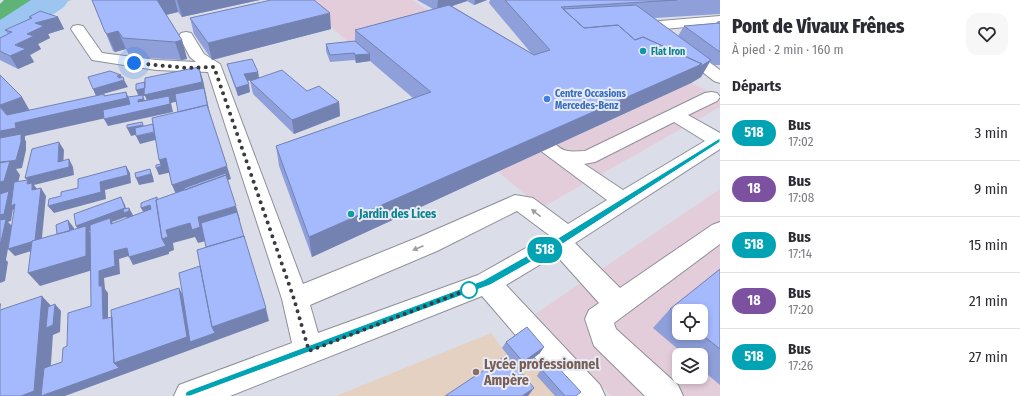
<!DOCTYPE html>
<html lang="fr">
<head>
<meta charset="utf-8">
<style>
	:root { --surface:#fff; --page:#f7f7f7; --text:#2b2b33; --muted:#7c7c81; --line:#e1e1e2 }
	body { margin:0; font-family:"Fira Sans Condensed",sans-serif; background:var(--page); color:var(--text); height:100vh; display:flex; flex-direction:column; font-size:15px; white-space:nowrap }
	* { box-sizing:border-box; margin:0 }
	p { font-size:13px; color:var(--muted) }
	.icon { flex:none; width:22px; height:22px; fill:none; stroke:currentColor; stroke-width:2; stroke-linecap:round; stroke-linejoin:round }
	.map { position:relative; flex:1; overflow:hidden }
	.details { display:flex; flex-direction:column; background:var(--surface); width:300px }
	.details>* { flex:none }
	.badge { padding:0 8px; border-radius:13px; font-size:14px; line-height:26px }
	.tools { position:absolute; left:672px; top:304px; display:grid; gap:8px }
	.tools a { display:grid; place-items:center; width:36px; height:36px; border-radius:8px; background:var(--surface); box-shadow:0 2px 6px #0003; font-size:20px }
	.you { position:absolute; width:20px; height:20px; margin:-10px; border:3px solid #fff; border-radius:50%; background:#1a73e8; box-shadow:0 0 0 6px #1a73e833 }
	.map>.badge { position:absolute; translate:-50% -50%; box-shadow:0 0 0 2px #fff }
	h2 { padding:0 12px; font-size:15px; line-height:36px }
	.round { display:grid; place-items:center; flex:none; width:42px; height:42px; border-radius:12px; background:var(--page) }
	.summary { display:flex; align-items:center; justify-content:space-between; height:68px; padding:0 12px }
	h1 { font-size:19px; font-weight:800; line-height:30px }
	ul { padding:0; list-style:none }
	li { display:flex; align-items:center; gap:12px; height:56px; padding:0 12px; border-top:1px solid var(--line) }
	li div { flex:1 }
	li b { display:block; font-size:15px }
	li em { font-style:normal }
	li .badge { min-width:44px; font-weight:700; text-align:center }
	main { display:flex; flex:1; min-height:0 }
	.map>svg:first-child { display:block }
	.commercial { fill:#e4cdda; fill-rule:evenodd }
	.education { fill:#e4d1c2 }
	.forest { fill:#5eb476 }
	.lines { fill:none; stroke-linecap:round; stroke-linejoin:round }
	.river { fill:#9cc6f1; fill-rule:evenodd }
	.minor-casing { stroke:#8e9099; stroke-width:2 }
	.minor { fill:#fff; fill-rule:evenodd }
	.wall { fill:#8e9fda; fill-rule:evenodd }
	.shaded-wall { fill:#7482b1 }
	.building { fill:#a5b9fd; stroke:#7482b1 }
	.oneway { fill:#9c9d9f }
	.line { fill:#00a3b4; stroke:#fff }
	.walk { stroke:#3a3b3f; stroke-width:4; stroke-dasharray:0 7.2 }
	.culture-dot { fill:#0f9aa8; stroke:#e8ebf5; stroke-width:1.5 }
	.shop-dot { fill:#3f7fe0; stroke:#e8ebf5; stroke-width:1.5 }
	.stop-dot { fill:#fff; stroke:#00a3b4; stroke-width:2 }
	.education-dot { fill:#8d6e63; stroke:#e8ebf5; stroke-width:1.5 }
	.labels { text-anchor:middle; stroke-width:4; stroke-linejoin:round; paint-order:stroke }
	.far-culture-label { font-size:10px; font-weight:bold; fill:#0d838f; stroke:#e8ebf5; text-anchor:start }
	.far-shop-label { font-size:10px; font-weight:bold; fill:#366cbe; stroke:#e8ebf5; text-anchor:start }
	.culture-label { font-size:12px; font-weight:bold; fill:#0d838f; stroke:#e8ebf5; text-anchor:start }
	.near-education-label { font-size:14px; font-weight:bold; fill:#785e54; stroke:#e8ebf5; text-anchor:start }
</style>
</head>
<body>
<main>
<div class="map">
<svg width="720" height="396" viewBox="0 0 720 396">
	<rect width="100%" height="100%" fill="#dbdee8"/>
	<path class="commercial" d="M299,0h113l116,74 106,-19 86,42v10l-179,101 -44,-37 1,-1z
		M720,189v207h-109l-76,-82zM679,311h22v22h-22zM679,355h22v22h-22z"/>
	<path class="education" d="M491,333l11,15 21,-14 56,62h-243z"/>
	<path class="forest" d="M4,0h67l-38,8 -33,16v-20z"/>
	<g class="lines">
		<path class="river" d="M31,0h38l-5,7 -52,35 -12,4v-26z"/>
		<g class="minor-casing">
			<path id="minor" d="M720,16v8l-56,5 56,41v13l-6,-2 -64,-50 -1,-5 2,-3 9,-2z
				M78,25l5,1 19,27 54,7 40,2 -6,-5 -11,-21 2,-3 5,-1 5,1 13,21 16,10 83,220 116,-47 96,-42 18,3 35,26 39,-24 -66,-49 -3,-4 3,-4c16,-5 15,7 27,8 5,1 11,0 17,0l120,-58 6,-1 6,1 3,4 -3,4 -29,14 32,18v16l-145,94 45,45 92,-63 8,-3v22l-106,79 2,6 62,56 5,11h-38l-51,-50 -9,-27 4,-9 10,-7 -43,-48 -50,30 94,100 5,11h-37l-86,-100 -252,100h-56l5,-11 113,-42 -10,-44 -74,-227 -52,-2 -64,-10 -21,-31 2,-3zM674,122l31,19 -82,49 -39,-26 11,-2zM517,211l32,24 -71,40 -160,58 -8,-28 127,-54z"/>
		</g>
		<use href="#minor" class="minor"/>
	</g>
	<path class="wall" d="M92,0h168l-78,17 -4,-5 -12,3 16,25 5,19 -6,1 -51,-3 -4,-8 -11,3 -2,-1z
		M417,0h70l-13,5 -7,-4 -15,5 79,47 -42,-50 1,-3h230v14l-66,4 24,18 6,-10 32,-3 2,-2h2v44h-6l-5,-3 -8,15 -10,6 -379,174 -33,-91 -3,-20 137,-48 -43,-37 -14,2 -1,-3 -25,2 -4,-11v-7l29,-3v-11l78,-21z
		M29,17h29l6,12 -16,5 2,4 -12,6 3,5 -11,6 4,7 -16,7 -18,-9v-22l8,-4 -3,-4 25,-11z
		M190,18l141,11 -119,31 -18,-26z
		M227,64l31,8 1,6 48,13 32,11 1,14 -46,18 -41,-40 -3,-13 5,-1 -8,1 3,11 -12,4 -9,-25z
		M720,269v116l-19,-16v-14h-16l-32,-27 17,-19zM679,311l22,22h-22z
		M506,342l34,11 -21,16 -17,-21z
		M541,369l36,27h-22l-18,-20z"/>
	<path class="shaded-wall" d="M156,0h19l3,12 -17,4z
		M177,0h83l-78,17z
		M438,0h29v1l-30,10z
		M475,0h12l-13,5z
		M330,13l1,16 -119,31 -4,-17z
		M58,17l6,12 -16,5 2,4 -12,6 3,5 -11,6 4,7 -16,7 -8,-13 5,-11 12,-11 8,-11z
		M118,31l8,18 -11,3 -8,-18z
		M182,40l5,19 -6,1 -6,-18z
		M370,54v7l-14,2 -1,-8z
		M711,60l-10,17 -10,6 -379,174 -3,-20z
		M199,67l4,13 3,15 5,24 -6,-24 -34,8 2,9 -65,14 -4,-7 46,-11 -5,-12h-2l3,7 -8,-1v-2l1,-3 -3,-7z
		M258,72l1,7 -13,2 -2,-7z
		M121,75l2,5h1l4,7 -32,9 -3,-7z
		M249,84l1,8 -12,4 -2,-8z
		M126,92l6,13 1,7 -108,24v4l1,1v9l-4,18 -6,1 4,6 -5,20v9l2,9 -4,-4 -2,12 -3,1 4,4 -6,34 2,2 -3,19 -5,2v-152l15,-8 89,-27v-2l4,8z
		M22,97l8,14 -22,8 -8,-12v-2z
		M339,102l1,14 -46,18 -2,-14z
		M142,122l4,10 -15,4 -4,-8z
		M156,132l3,7 -19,5 -4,-8z
		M59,142l5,8 -1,19 6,-10 4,8 1,8 -40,10 4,5h-6l-5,-6 1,-3 -3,-3 33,-16z
		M166,158l6,14 -13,3 -3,-7 5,-2 -2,-6z
		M126,166l4,7 1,10 -26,7 1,9 -52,14 -6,-7 52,-24z
		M227,166l4,13 -53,20 -6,-14z
		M150,169l3,8 1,5 -15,3 -3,-7z
		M41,188l5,8 -5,52 -26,8 -7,-7z
		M121,197l4,8 2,7 2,-4 4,7v4l-4,2 -3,-4 -14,5 2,3 1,6 -5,-8 -21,8 6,9 1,29 -56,17 -12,-13 53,-39 -5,-8z
		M157,197l3,8 6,25 32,-13 38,-11 4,14 -34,21 -8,2 -3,-6 -22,6 1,7 -5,2v2l-36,11 -4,-8 33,-18z
		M150,205l4,7 -9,3 -4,-7z
		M68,220l6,8 1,11 -12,4z
		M127,248l5,7 -13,4 1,15 -16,4 1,11 3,4v33l-5,-7 -4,-33v-15l15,-20z
		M179,288l7,13 26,26 54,-19 3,13 -204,75h-44l21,-100 12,13 1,-5 6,7 -1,21 -7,3v-1l-4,59 65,-30z
		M0,303l1,1 -1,8z
		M544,347l-4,6 -21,16 4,-7z
		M534,388l-6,8h-6z"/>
	<path class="building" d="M92,0h65l25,40 -7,2 -52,-4 -5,-7 -11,3 -2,-2z
		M271,0h43l16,13 -122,30 -18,-25z
		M505,0h172l-116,7 23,21 34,-3 17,15 8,-3 59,27 -393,173 -33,-91 155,-54 -76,-62 94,-25 85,50 16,-5z
		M636,5l75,55 -10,6 -2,-1 3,-1 -59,-27 -8,3 -17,-15 -34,3 -21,-19z
		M40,11l18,6 -23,6 9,3 -17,8 7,2 -19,9 11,4 -16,7 -10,-5v-13l12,-6 -7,-2 27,-12 -3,-1z
		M720,23v29l-36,-26z
		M355,41l15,13 -15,1 -1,-2 -24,2 -4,-11z
		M252,59l6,13 -14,2 5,10 -13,4 -9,-24z
		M199,67l3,15 -58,13 1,-17z
		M282,70l25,21 12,-5 20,16 -47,18 -42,-39z
		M110,71l11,4 -4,1 2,2 4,-1 1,3 -31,9 -5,-12z
		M0,75l22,22 -22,8z
		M145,82v6l-9,2v-6z
		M204,88l4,20 -1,-3 -29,7 -3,-18z
		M126,92l1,6 -112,25 1,5 -16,3v-24l7,8 97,-21v2z
		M143,95v4l-5,1v2l31,-6 1,8 -66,15 -1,-9 27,-6 -2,-7z
		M207,105l20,61 -55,19 -6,-27 -7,2 -7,-42z
		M142,122l1,3 -16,3v-3z
		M153,124l1,8 -18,4 -1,-8z
		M21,134v8l-5,18 -16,3v-25z
		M59,142l-1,20 11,-3v8l-44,11 7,-29z
		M10,161l-6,20 -4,1v-20z
		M161,164v2l-5,2v-3z
		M126,166l2,9 -28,7 1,10 -53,14 1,-7 12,-3v-4l17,-4v-9z
		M150,169l1,5 -15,4 -1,-5z
		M226,173l2,6 -2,-4 -41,15 -1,-2z
		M226,175l10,31 -38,11 2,10 -8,3 -2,-7 -24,7 2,7 -6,2 -6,-39z
		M28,180l-1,4 5,-1v7l9,-2 -6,52 -3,1 -1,1 -23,7 7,-45 -4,2 3,-24z
		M9,191l-5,23 -4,1v-21z
		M121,197l4,11 -49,18 -2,-12z
		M157,197v2l-1,1 6,39 4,7 -37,11 -2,-9 -13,3 1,15 -16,5v15h3l1,33 9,-2 2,46 5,5 -78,28 3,-28 18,-6 1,-14 4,-2 1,-33 23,-7 -1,-81 20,-7 1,6 40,-15 -1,-4 -9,3v-5z
		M129,208v3l-5,2 -1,-4z
		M237,212l7,25v-1l-38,11 -5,-24z
		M6,219l-6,27v-26z
		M68,220l2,11 -13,3 -1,-9z
		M86,226v30l-58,17 4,-32z
		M244,236l22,72 -54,19 -15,-77z
		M200,266l12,61 3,6 -25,9 -11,-69z
		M720,269v80l-20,-16h1v-22h-22v5l-9,-7z
		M179,288l8,49 -73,26 -3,-53z
		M42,296l-8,95 -13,5h-21v-86z
		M55,304l-2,21 -7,3 2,-21z
		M527,327l17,20 -21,15 -17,-20z
		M507,355l27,33 -12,8h-77z
		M553,362l28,30 -5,4h-11l-24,-27z"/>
	<defs><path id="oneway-solid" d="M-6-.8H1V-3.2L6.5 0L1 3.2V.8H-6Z"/></defs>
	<g class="oneway">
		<use href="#oneway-solid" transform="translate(536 213) rotate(-142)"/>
		<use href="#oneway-solid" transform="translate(418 248) rotate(157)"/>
	</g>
	<path class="line" d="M720,138v4l-159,103 -71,40 -300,111h-5l1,-4 4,-2 294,-110 71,-40z"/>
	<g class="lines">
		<path class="walk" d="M134,63l54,5 26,-1 80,232 15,52 163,-63 -3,2"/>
	</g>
	<g class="culture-dot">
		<circle cx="643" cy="51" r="4"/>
		<circle cx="351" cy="214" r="4"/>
	</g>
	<circle class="shop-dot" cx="547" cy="99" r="4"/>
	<circle class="stop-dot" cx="469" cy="290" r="8"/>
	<circle class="education-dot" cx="476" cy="372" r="4"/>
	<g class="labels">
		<g class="far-culture-label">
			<text x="651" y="55">Flat Iron</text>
		</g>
		<g class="far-shop-label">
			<text x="555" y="97">Centre Occasions<tspan x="555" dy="12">Mercedes-Benz</tspan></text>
		</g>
		<g class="culture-label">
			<text x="359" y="218">Jardin des Lices</text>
		</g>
		<g class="near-education-label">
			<text x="484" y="369">Lycée professionnel<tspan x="484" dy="16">Ampère</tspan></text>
		</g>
	</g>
</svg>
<div class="tools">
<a><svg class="icon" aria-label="locate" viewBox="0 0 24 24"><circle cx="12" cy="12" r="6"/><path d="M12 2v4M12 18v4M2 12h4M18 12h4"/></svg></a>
<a><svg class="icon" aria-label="layers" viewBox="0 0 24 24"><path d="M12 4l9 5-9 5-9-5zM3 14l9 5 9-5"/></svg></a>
</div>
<div class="you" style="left:134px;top:63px"></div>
<b class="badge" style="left:545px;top:250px;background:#00a3b4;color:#fff">518</b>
</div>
<section class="details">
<div class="summary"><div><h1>Pont de Vivaux Frênes</h1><p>À pied · 2 min · 160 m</p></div><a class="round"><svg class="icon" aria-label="heart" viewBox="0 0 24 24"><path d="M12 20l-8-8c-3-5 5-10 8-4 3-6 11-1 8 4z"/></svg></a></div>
<h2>Départs</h2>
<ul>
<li><span class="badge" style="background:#00a3b4;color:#fff">518</span><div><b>Bus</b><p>17:02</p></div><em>3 min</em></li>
<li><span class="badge" style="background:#7b51a0;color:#fff">18</span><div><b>Bus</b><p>17:08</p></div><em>9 min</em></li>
<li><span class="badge" style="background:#00a3b4;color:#fff">518</span><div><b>Bus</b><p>17:14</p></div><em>15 min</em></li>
<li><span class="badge" style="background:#7b51a0;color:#fff">18</span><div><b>Bus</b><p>17:20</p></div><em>21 min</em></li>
<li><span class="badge" style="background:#00a3b4;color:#fff">518</span><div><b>Bus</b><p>17:26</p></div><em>27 min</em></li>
</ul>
</section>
</main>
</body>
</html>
